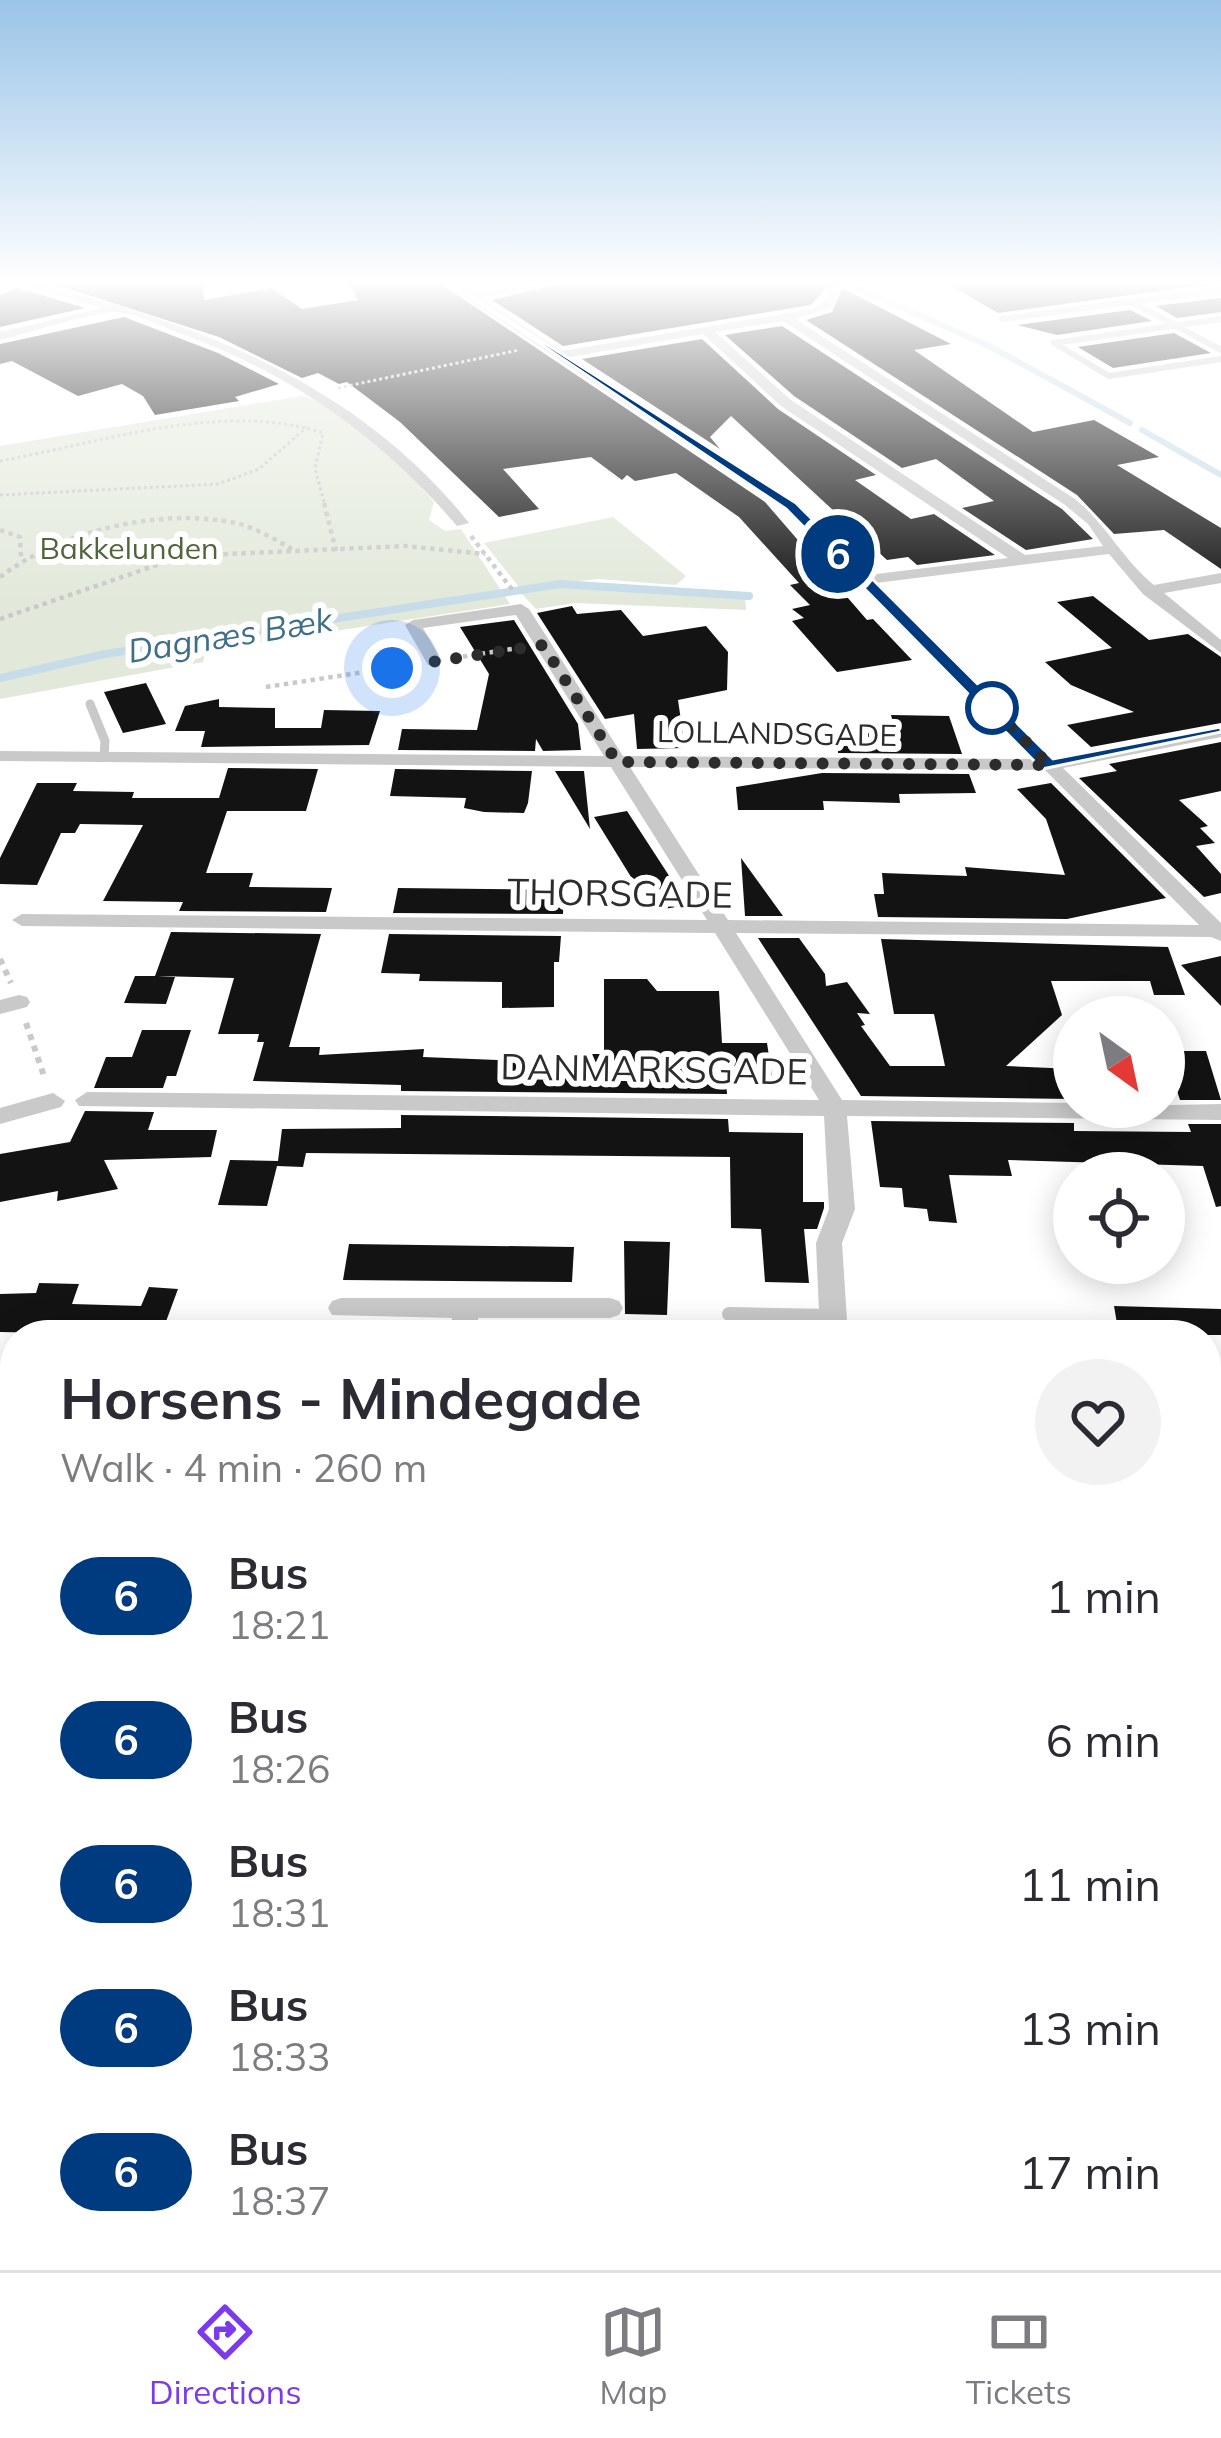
<!DOCTYPE html>
<html lang="en">
<head>
<meta charset="utf-8">
<style>
	:root { --surface:#fff; --page:#f2f2f3; --text:#2b2b33; --muted:#7c7c81; --line:#e1e1e2; --accent:#7c3aed }
	body { margin:0; font-family:Mulish,sans-serif; background:var(--page); color:var(--text); height:100vh; display:flex; flex-direction:column; font-size:45px; white-space:nowrap }
	* { box-sizing:border-box; margin:0 }
	p { font-size:39px; color:var(--muted) }
	.icon { flex:none; width:66px; height:66px; fill:none; stroke:currentColor; stroke-width:2; stroke-linecap:round; stroke-linejoin:round }
	.map { position:relative; flex:1; overflow:hidden }
	.panel { position:absolute; left:0px; top:1320px; width:1221px; height:951px; display:flex; flex-direction:column; background:var(--surface); border-radius:48px 48px 0 0; box-shadow:0 6px 30px #0003 }
	.panel>* { flex:none }
	.badge { padding:0 24px; border-radius:39px; font-size:42px; line-height:78px }
	.needle { width:78px; rotate:147deg }
	.tools { position:absolute; left:1053px; top:996px; display:grid; gap:24px }
	.tools a { display:grid; place-items:center; width:132px; height:132px; border-radius:50%; background:var(--surface); box-shadow:0 6px 30px #0003; font-size:60px }
	.you { position:absolute; width:60px; height:60px; margin:-30px; border:9px solid #fff; border-radius:50%; background:#1a73e8; box-shadow:0 0 0 18px #1a73e833 }
	.map>.badge { position:absolute; translate:-50% -50%; box-shadow:0 0 0 6px #fff }
	.round { display:grid; place-items:center; flex:none; width:126px; height:126px; border-radius:63px; background:var(--page) }
	.head { display:flex; align-items:center; justify-content:space-between; height:204px; padding:0 60px }
	h1 { font-size:57px; font-weight:700; line-height:90px }
	ul { padding:0; list-style:none }
	li { display:flex; align-items:center; gap:36px; height:144px; padding:0 60px }
	li div { flex:1 }
	li b { display:block; font-size:45px }
	li em { font-style:normal }
	li .badge { min-width:132px; font-weight:700; text-align:center }
	.dock { display:flex; justify-content:space-around; align-items:center; height:168px; border-top:3px solid var(--line); background:var(--surface); font-size:33px; color:var(--muted) }
	.dock a { display:grid; justify-items:center; gap:6px }
	.dock .on { color:var(--accent) }
	.map>svg:first-child { display:block }
	.green { fill:#e2e9da }
	.lines { fill:none; stroke-linecap:round; stroke-linejoin:round }
	.stream-far1 { stroke:#c6dce9; stroke-width:6 }
	.stream { stroke:#c6dce9; stroke-width:8 }
	.building { fill:#131313 }
	.path-far2 { stroke:#c9c9c9; stroke-width:3; stroke-dasharray:3 3; stroke-linecap:butt }
	.path-far1 { stroke:#c9c9c9; stroke-width:4.5; stroke-dasharray:4.5 4.5; stroke-linecap:butt }
	.path { stroke:#c9c9c9; stroke-width:6; stroke-dasharray:6 6; stroke-linecap:butt }
	.lane-far3 { stroke:#c9c9c9; stroke-width:6 }
	.lane-far2 { stroke:#c9c9c9; stroke-width:9 }
	.lane-far1 { stroke:#c9c9c9; stroke-width:14 }
	.lane { stroke:#c9c9c9; stroke-width:18 }
	.street { fill:#c9c9c9; fill-rule:evenodd }
	.secondary { fill:#b6b6b6; fill-rule:evenodd }
	.line { fill:#003b80; stroke:#fff; stroke-width:3 }
	.walk { stroke:#2c2c2c; stroke-width:12; stroke-dasharray:0 21.6 }
	.stop-dot { fill:#fff; stroke:#003b80; stroke-width:6 }
	.labels { text-anchor:middle; stroke-width:12; stroke-linejoin:round; paint-order:stroke }
	.far-park-label { font-size:30px; fill:#50653c; stroke:#fff }
	.far-street-label { font-size:30px; fill:#2c2c2c; stroke:#fff }
	.far-water-label { font-size:33px; font-style:italic; fill:#3f6e89; stroke:#fff }
	.street-label { font-size:36px; fill:#2c2c2c; stroke:#fff }
</style>
</head>
<body>
<div class="map">
<svg width="1221" height="2270" viewBox="0 0 1221 2270">
	<rect width="100%" height="100%" fill="#fff"/>
	<path class="green" d="M302,396c41,8 107,73 132,106l-5,18 16,11 16,-2 49,75 -304,47 -3,11 -203,37v-253z
		M613,517l73,59 -10,9 -78,-6 -79,8 -35,-44z
		M570,586l175,11 1,13 -171,-7 -39,6 -15,-16z"/>
	<g class="lines">
		<path class="stream-far1" d="M849,284l142,63 139,76
			M1142,430l79,45"/>
		<path class="stream" d="M0,678l105,-24 455,-70 189,12"/>
	</g>
	<path class="building" d="M54,284h148l2,16 67,-12 31,21 56,-9 -9,-16h92l324,218 102,118 6,-1 39,41 -75,12 -45,-51 12,-3 -12,-9 18,-4 -20,-20 9,-2 -60,-66 -63,-44 -41,8 -8,-6 -5,5 -31,-23 -88,12 36,40 -40,8 -99,-95 -53,-40 -8,2 -21,-11 -16,5 -83,-41z
		M559,284h275l3,2 -11,2 -15,17 -248,41 -71,-46z
		M948,284h263l-213,29z
		M18,288l67,20 -85,19v-32z
		M842,288l109,56 -37,6 119,82 61,-12 65,37 -42,8 104,63v41l-57,-39 -50,4 -37,-39 -271,-175 26,-8z
		M1221,298v14l-44,6 -21,-12z
		M1130,310l22,11 -95,14 -40,-10z
		M124,317l94,36 61,31 -44,13 4,4 -84,14 -12,-19 -21,-12 -44,12 -66,-35 -12,3v-20z
		M782,326l280,183 31,30 -67,11 -64,-42 32,-7 -58,-42 -34,9 -108,-72 -69,-61z
		M1174,333l37,20 -98,15 -35,-21z
		M702,339l76,70 98,66 -21,5 56,39 23,-5 61,41 -78,10 -9,-8 -21,3 -156,-144 -21,21 10,12 -138,-90z
		M1093,596l56,44 39,-6 33,23v66l-130,24 -24,-22 67,-13 -63,-27 -26,-23 67,-14 -55,-46z
		M572,606l5,8 44,-4 22,26 63,-10 22,26 -1,38 -49,10 7,48 -48,1 -3,-35 -29,5 -68,-106z
		M514,620l64,104 3,26 -38,1 -7,-12 -1,12 -137,-1 4,-21 75,1 12,-56 -29,-47z
		M146,683l20,41 -43,9 -19,-41z
		M219,699v8l56,1v20h46l3,-18 56,1 -11,34 -168,2 4,-16h-30l10,-25z
		M891,715l58,1 13,38 -124,-1 -1,-26h46l-1,-8h10z
		M1221,742v49l-42,9 29,26 -8,2 15,15 -19,3 25,28v19l-17,4 -125,-119 38,-7 -8,-7z
		M228,768l90,1 -12,42h-79l-21,62h47l-4,14 83,1 -6,24 -147,-1 4,-9 -80,-1 40,-76 -63,-1 -5,9h-14l-24,52 -37,-1v-26l37,-75h40l-4,8 61,1 -2,6h87z
		M395,769l137,2 -4,32 -4,10 -40,-1 -20,-4 2,-10 -76,-2z
		M555,771h29l6,58z
		M822,773l147,1 7,19 -77,1 1,9 -77,-2 1,9h-86l-2,-23z
		M1051,783l115,115 -99,21 -189,-2 -4,-23h10l-2,-21 85,3 -2,-9 100,8 -19,-56 -29,-30z
		M627,811l39,60 22,34 -36,6 -58,-94z
		M741,858l42,58h-38z
		M398,888l166,2 -1,24 -170,-1z
		M171,932l150,2 -32,113h31l-1,8 105,-6 -1,8 147,6v-9h34v-75h43l10,12h62l3,52h45l6,39h-47l1,12 -326,-3v-6l-148,-4 11,-39h-7l2,-8h-41l16,-56 -76,-2 17,1 -9,27 -42,-1 11,-27h20z
		M389,934l172,2 -2,26h-5v45l-52,1v-26l-83,-1 1,-7 -39,-1z
		M758,938h41l26,36 1,12 21,-4 23,32 -13,-1 8,12 -4,1 29,40h55l-11,-52h-40l-13,-75 287,8 17,48h-31l-4,-14h-99l11,34 -56,51 68,3v30l-213,-3z
		M1221,956v50l-40,-41z
		M142,1030h49l-15,46h-9l-4,12h-69l12,-31h26z
		M1164,1051h42l15,49h-41z
		M85,1111l69,1 -6,18h69l-6,27 -107,3 14,29 -61,12 1,-10 -58,11v-48l70,-12z
		M401,1115l327,4 1,13 74,1v69h21v6l-7,21h-13l5,54 -44,-1 -4,-53 -30,-1 -1,-71 -424,-4 -3,14 -26,-1 -10,40 -49,-1 12,-45 48,1 4,-32 119,-1z
		M871,1121l203,2v8l117,1 -3,-8h33v82l-5,1 -13,-41 -195,-6 4,16 -63,-1 8,48 -28,-2 -2,-12 -23,-2 -2,-19 -22,-1z
		M624,1241l46,1 -3,73 -42,-1z
		M349,1244l225,3 -2,35 -229,-2z
		M39,1283l40,1 -7,20 69,2 8,-19 29,2 -17,46 -161,-3v-38l36,-1z
		M1114,1306l107,3v26h-102z"/>
	<g class="lines">
		<path class="path-far2" d="M338,388l181,-38
			M0,461c100,-18 223,-61 323,-28l-8,35 10,38
			M0,495l218,-11 41,-15 48,-42"/>
		<path class="path-far1" d="M324,503l12,48
			M0,530l20,7 1,20
			M471,536l43,56
			M0,577c61,-46 160,-70 236,-54 21,5 41,18 60,28
			M0,619l183,-63 222,-10 80,8
			M454,658l64,-10
			M266,687l145,-22"/>
		<path class="path" d="M0,959l11,24
			M26,1023l19,56"/>
		<path class="lane-far3" d="M1132,302l89,48
			M1002,319l219,-29
			M1221,319l-167,24 55,33 112,-17"/>
		<path class="lane-far2" d="M90,704l15,37 -1,16"/>
		<path class="lane-far1" d="M729,1314l103,2"/>
		<path class="lane" d="M0,1863h15"/>
		<path class="street" d="M19,284h18c165,40 324,102 432,239l-12,3c-77,-90 -167,-153 -278,-193 -19,-7 -42,-20 -62,-21 -21,-1 -92,22 -117,28v-8l103,-24z
			M445,284h13l14,8 83,-8 -75,14 82,53 250,-42 10,-5 8,-14h8l-7,18 -36,11 280,180c31,25 48,61 79,86l67,-12v10l-57,10 57,47v13l-78,-59 -34,-40 -233,29 178,175 167,-31v10l-158,31 158,155v18l-10,-4 -475,-4 106,167 232,3v4l147,-3v16l-374,-4 8,93 -13,34 6,92h-28l-4,-92 13,-34 -5,-93 -745,-10 -4,-6 12,-8 732,8 -104,-167 -693,-7 -10,-6 10,-6 685,6 -96,-153 -611,-6v-10l604,5 -88,-141 -93,13 19,33 -8,5 -6,-1 -23,-40 8,-5 108,-16 8,5 94,147 411,3 -248,-249zM783,321l282,184 23,19 15,22 -78,9 -234,-155 -76,-68zM703,334l78,72 227,152 -140,17 -72,-71 -226,-147zM630,767l415,3 154,155 -471,-5z
			M19,995l8,2 3,5 -3,5 -27,7v-14z
			M53,1093l12,8 -4,6 -61,17v-16z
			M341,1298h269l9,3 4,7 -4,7 -9,3h-132l-1,17h-28l3,-17 -120,-3 -4,-7 4,-7z
			M1206,1922l15,1v36l-15,-1z
			M1206,2245l8,25h-42l-2,-14h36z
			M527,2256h40v14h-42z"/>
		<path class="secondary" d="M0,1402h15v34h-15z
			M1206,1411l15,1v34l-15,-1z"/>
	</g>
	<linearGradient id="sky" x2="0" y2="1"><stop stop-color="#9ac4e8"/><stop offset="0.47" stop-color="#fff"/><stop offset="1" stop-color="#fff" stop-opacity="0"/></linearGradient>
	<rect width="1221" height="602" fill="url(#sky)"/>
	<path class="line" d="M447,281l349,222 257,256 168,-32v5l-179,37 -256,-260z"/>
	<g class="lines">
		<path class="walk" d="M392,668l151,-23 74,117 432,3 -62,-62 5,5"/>
	</g>
	<circle class="stop-dot" cx="992" cy="708" r="24"/>
	<g class="labels">
		<g class="far-park-label">
			<text x="129" y="559">Bakkelunden</text>
		</g>
		<g class="far-street-label">
			<text transform="translate(777 734) rotate(1)" y="10">LOLLANDSGADE</text>
		</g>
		<g class="far-water-label">
			<text transform="translate(230 635) rotate(-9)" y="12">Dagnæs Bæk</text>
		</g>
		<g class="street-label">
			<text transform="translate(620 893) rotate(1)" y="13">THORSGADE</text>
			<text transform="translate(654 1069) rotate(1)" y="13">DANMARKSGADE</text>
		</g>
	</g>
</svg>
<div class="tools">
<a><svg class="needle" viewBox="-14 -14 28 28"><path d="M0-13l5 13h-10z" fill="#e53935"/><path d="M0 13l5-13h-10z" fill="#7c7c81"/></svg></a>
<a><svg class="icon" aria-label="locate" viewBox="0 0 24 24"><circle cx="12" cy="12" r="6"/><path d="M12 2v4M12 18v4M2 12h4M18 12h4"/></svg></a>
</div>
<div class="you" style="left:392px;top:668px"></div>
<b class="badge" style="left:838px;top:554px;background:#003b80;color:#fff">6</b>
<section class="panel">
<div class="head"><div><h1>Horsens - Mindegade</h1><p>Walk · 4 min · 260 m</p></div><a class="round"><svg class="icon" aria-label="heart" viewBox="0 0 24 24"><path d="M12 20l-8-8c-3-5 5-10 8-4 3-6 11-1 8 4z"/></svg></a></div>
<ul>
<li><span class="badge" style="background:#003b80;color:#fff">6</span><div><b>Bus</b><p>18:21</p></div><em>1 min</em></li>
<li><span class="badge" style="background:#003b80;color:#fff">6</span><div><b>Bus</b><p>18:26</p></div><em>6 min</em></li>
<li><span class="badge" style="background:#003b80;color:#fff">6</span><div><b>Bus</b><p>18:31</p></div><em>11 min</em></li>
<li><span class="badge" style="background:#003b80;color:#fff">6</span><div><b>Bus</b><p>18:33</p></div><em>13 min</em></li>
<li><span class="badge" style="background:#003b80;color:#fff">6</span><div><b>Bus</b><p>18:37</p></div><em>17 min</em></li>
</ul>
</section>
</div>
<nav class="dock">
<a class="on"><svg class="icon" aria-label="directions" viewBox="0 0 24 24"><path d="M12 3l9 9-9 9-9-9zM9 14v-3h6M13 9l2 2-2 2"/></svg>Directions</a>
<a><svg class="icon" aria-label="map" viewBox="0 0 24 24"><path d="M3 6l6-2 6 2 6-2v14l-6 2-6-2-6 2zM9 4v14M15 6v14"/></svg>Map</a>
<a><svg class="icon" aria-label="tickets" viewBox="0 0 24 24"><path d="M3 7h18v10H3zM15 7v10"/></svg>Tickets</a>
</nav>
</body>
</html>
